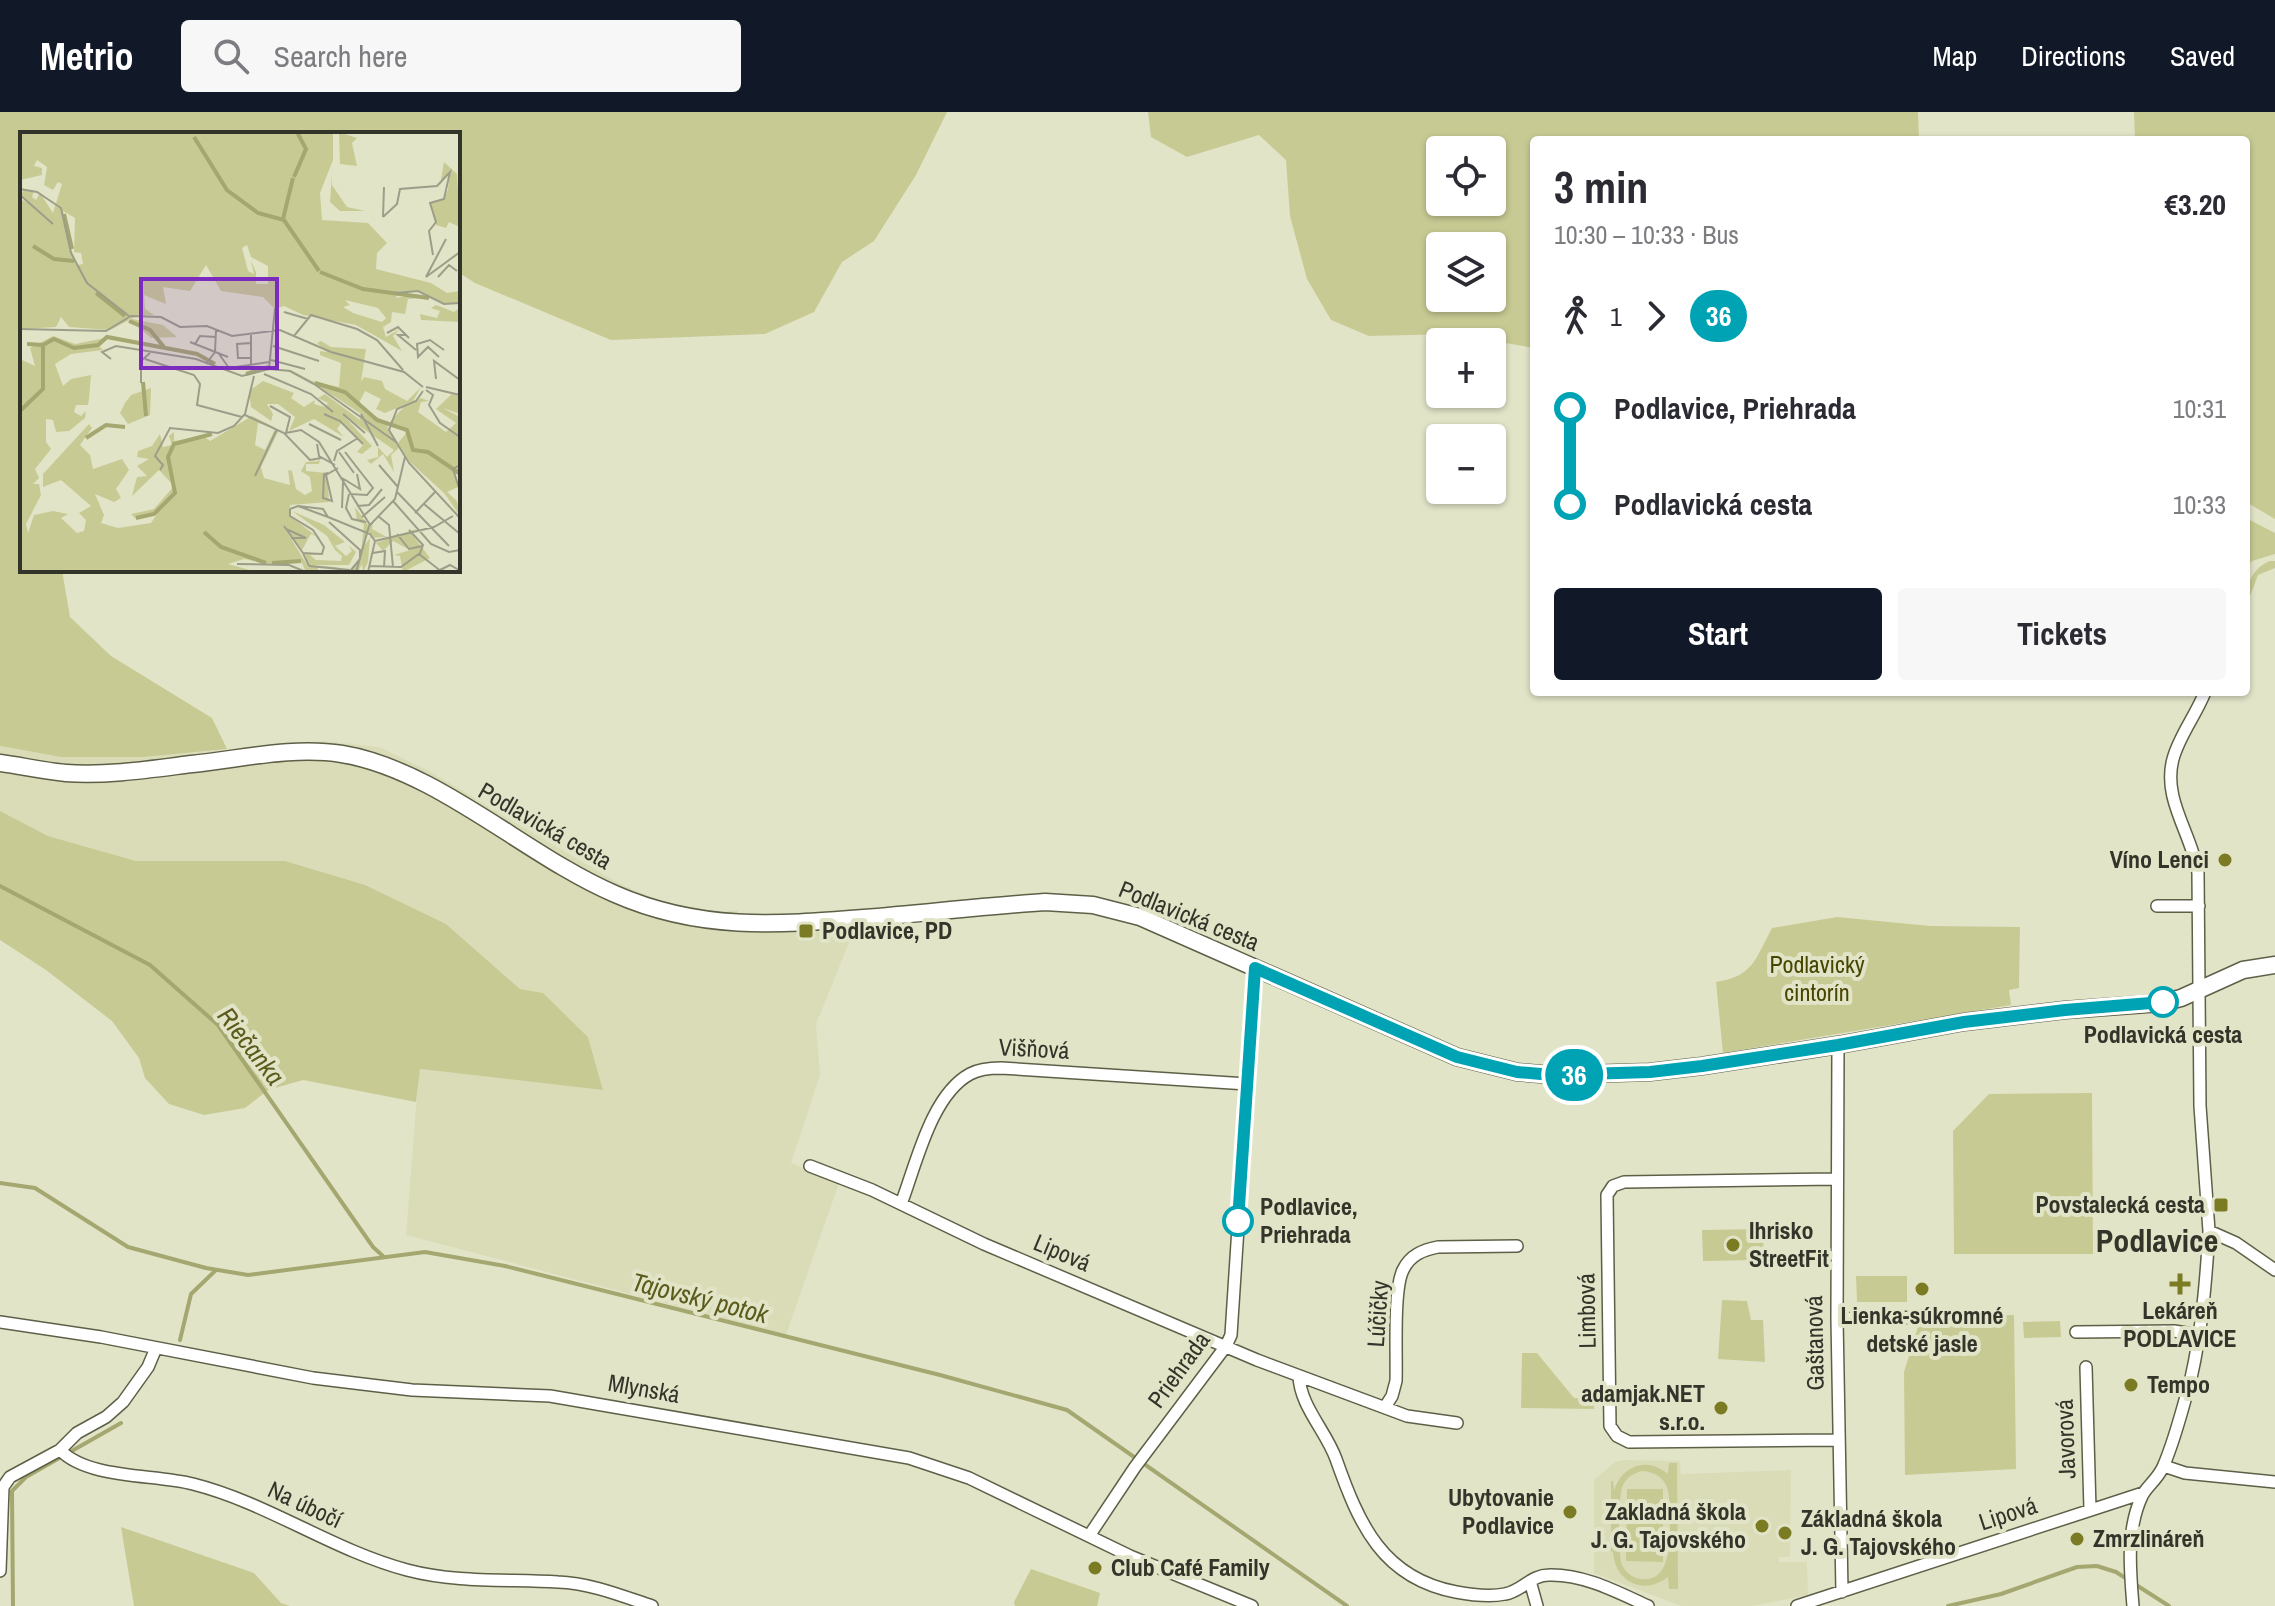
<!DOCTYPE html>
<html lang="en">
<head>
<meta charset="utf-8">
<style>
	:root { --surface:#fff; --page:#f7f7f7; --text:#2b2b33; --muted:#7c7c81; --accent:#111827 }
	body { margin:0; font-family:"Archivo Narrow",sans-serif; background:var(--page); color:var(--text); height:100vh; display:flex; flex-direction:column; font-size:30px; white-space:nowrap }
	* { box-sizing:border-box; margin:0 }
	p { font-size:26px; color:var(--muted) }
	.icon { flex:none; width:44px; height:44px; fill:none; stroke:currentColor; stroke-width:2; stroke-linecap:round; stroke-linejoin:round }
	.map { position:relative; flex:1; overflow:hidden }
	.panel { position:absolute; left:1530px; top:24px; width:720px; height:560px; display:flex; flex-direction:column; background:var(--surface); border-radius:8px; box-shadow:0 2px 6px #0004 }
	.panel>* { flex:none }
	.badge { padding:0 16px; border-radius:26px; font-size:28px; line-height:52px }
	.buttons { position:absolute; left:1426px; top:24px; display:grid; gap:16px }
	.buttons a { display:grid; place-items:center; width:80px; height:80px; border-radius:8px; background:var(--surface); box-shadow:0 2px 6px #0004; font-size:40px }
	.map>.badge { position:absolute; translate:-50% -50%; box-shadow:0 0 0 4px #fff }
	.legs { display:flex; align-items:center; gap:12px; height:88px; padding:0 24px; font-size:26px }
	.legs p { margin-inline-start:auto }
	.overview { display:flex; align-items:center; justify-content:space-between; height:136px; padding:0 24px }
	h1 { font-size:44px; font-weight:700; line-height:60px }
	.button { display:flex; gap:16px; margin-top:auto; padding:16px 24px }
	.button a { flex:1; height:92px; border-radius:8px; background:var(--accent); color:#fff; font-size:32px; font-weight:700; line-height:92px; text-align:center }
	.button a+a { background:var(--page); color:var(--text) }
	ul { padding:0 24px; list-style:none }
	li { display:flex; align-items:center; gap:28px; height:96px; font-size:30px }
	li i { display:grid; place-items:center; width:12px; height:100%; margin:0 10px; background:currentColor }
	li i::after { content:''; width:20px; height:20px; margin:-10px; border:6px solid; border-radius:50%; background:var(--surface) }
	li p { margin-inline-start:auto }
	li:first-child i { background:linear-gradient(#0000 50%,currentColor 0) }
	li:last-child i { background:linear-gradient(currentColor 50%,#0000 0) }
	header { display:flex; align-items:center; gap:48px; box-sizing:border-box; height:112px; padding:0 40px; background:var(--accent); color:#fff }
	header strong { font-size:38px }
	nav { display:flex; gap:44px; margin-inline-start:auto; font-size:28px }
	.search { width:560px; height:72px; background:var(--page); display:flex; align-items:center; gap:20px; box-sizing:border-box; padding:0 28px; border-radius:8px; color:var(--muted); font-size:30px }
	.map>svg:first-child { display:block }
	.built { fill:#dadcb8 }
	.green { fill:#c8ca94; fill-rule:evenodd }
	.lines { fill:none; stroke-linecap:round; stroke-linejoin:round }
	.stream { stroke:#a5a770; stroke-width:4 }
	.minor-casing { stroke:#5e5f47; stroke-width:14 }
	.secondary-casing { stroke:#5e5f47; stroke-width:19 }
	.minor { stroke:#fff; stroke-width:11 }
	.secondary { stroke:#fff; stroke-width:16 }
	.line-1-casing { stroke:#fff; stroke-width:18 }
	.line-1 { stroke:#00a3b4; stroke-width:12 }
	.poi-dot { fill:#7b7b23; stroke:#e2e4c8; stroke-width:3 }
	.stop-1-dot { fill:#fff; stroke:#00a3b4; stroke-width:4 }
	.labels { text-anchor:middle; stroke-width:8; stroke-linejoin:round; paint-order:stroke }
	.street-label { font-size:24px; fill:#34352a; stroke:#e2e4c8 }
	.poi-label { font-size:24px; font-weight:bold; fill:#34352a; stroke:#e2e4c8; text-anchor:start }
	.park-label { font-size:24px; fill:#474600; stroke:#e2e4c8 }
	.stop-label { font-size:24px; font-weight:bold; fill:#34352a; stroke:#e2e4c8 }
	.water-label { font-size:26px; font-style:italic; fill:#5b5b1c; stroke:#e2e4c8 }
	.district-label { font-size:32px; font-weight:bold; fill:#34352a; stroke:#e2e4c8 }
	.inset-river { fill:none; stroke:#a5a770; stroke-width:4 }
	.inset-road { fill:none; stroke:#9c9e89; stroke-width:2 }
	.view { fill:#7b2cbf; fill-opacity:0.15; stroke:#7b2cbf; stroke-width:4 }
	.inset-edge { fill:none; stroke:#34352a; stroke-width:4 }
</style>
</head>
<body>
<header>
<strong>Metrio</strong>
<div class="search"><svg class="icon" aria-label="search" viewBox="0 0 24 24"><circle cx="10" cy="10" r="6"/><path d="M15 15l6 6"/></svg>Search here</div>
<nav><a>Map</a><a>Directions</a><a>Saved</a></nav>
</header>
<div class="map">
<svg width="2275" height="1494" viewBox="0 0 2275 1494">
	<rect width="100%" height="100%" fill="#e2e4c8"/>
	<path class="built" d="M322,629l57,6 50,24 191,113 43,18 58,10 17,-2v20l117,-2 -39,96 4,51 -29,88 48,20 -53,152 -380,-100 13,-166 184,20 -15,-52 -45,-44 -23,-4 -74,-65 -161,-63h-149l-88,-25 -48,-25v-65l61,11h83z
		M1624,1348l56,1 1,13 110,-4 -1,87h-11v5h28l1,33 -55,11h-72l-87,-33v-93l21,-18z"/>
	<path class="green" d="M0,0h947l-31,63 -42,66 -32,21 -28,50 -49,22 -154,6 -136,-57 -17,-11v-138h-436v436h40l8,47 41,39 101,62 15,31 -83,8h-83l-61,-11z
		M1148,0h770l1,28h-385v208l-80,-14 -85,2 -38,-16 -24,-41 -17,-63 -4,-56 -27,-25 -72,22 -36,-20zM1440,38h52v52h-52zM1440,134h52v52h-52z
		M2134,0h141v407l-29,-17v-362h-111z
		M2246,406l29,15v21l-23,7 -6,8z
		M2270,449h5v7l-17,7 -12,32c0,-20 4,-38 24,-46z
		M0,699l48,25 88,25h149l80,24 81,39 74,65 23,4 45,44 15,53 -183,-21 -4,33 -113,-22 -35,10 -23,18 -41,7 -35,-11 -24,-26 -6,-20 -27,-37 -66,-51 -46,-30z
		M1837,805l93,9 90,1 -1,61 -10,2 2,15 -288,48 -7,-71c38,-6 39,-23 56,-54z
		M2092,981l1,161h-139l-1,-123 36,-37z
		M1763,1117l1,31 -61,1 -1,-31z
		M1856,1164h51v26h-50z
		M1722,1188l25,1 4,19h12l2,42 -47,-3z
		M2014,1203l2,154 -111,6 -1,-103 17,-55z
		M2060,1209l1,16 -37,1 -1,-16z
		M1522,1241h15l37,45 20,1v10l-73,-1z
		M1669,1351h8l1,126h-9l-1,-12c-24,19 -53,5 -55,-25l-2,-1v-70h2l1,9c9,-26 34,-33 54,-16zM1642,1359c16,1 26,10 27,26 0,22 9,87 -28,82 -8,-1 -15,-6 -19,-14 -4,-10 -4,-70 1,-80 4,-8 11,-12 19,-14z
		M1627,1377h36v73l-37,-1z
		M121,1415l133,46 27,30 9,3h-156z
		M1031,1457l69,24 -3,13h-82l-1,-4z"/>
	<g class="lines">
		<path class="stream" d="M0,774l150,79 68,60 155,222 11,10
			M0,1071l35,5 93,59 78,21 42,7 177,-23 80,14 435,109 127,35 280,196
			M180,1228l11,-46 25,-24
			M13,1494l-1,-115 14,-14 95,-54
			M1948,1494l53,-12 76,-27 20,-1 19,6 53,34"/>
		<g class="minor-casing">
			<path id="minor" d="M2157,794h42
				M1838,933l-1,274 5,273
				M810,1054l62,24 112,54 273,116 150,56 50,7
				M1837,1067l-213,3 -11,4 -6,9 3,231 7,10 12,6 209,-2
				M901,1092c15,-39 30,-109 69,-130 9,-5 20,-6 31,-6l246,16
				M2209,1119l27,12 39,27
				M1837,1207l148,-3
				M0,1210l101,15 212,41 99,12 138,6 359,62 60,20 161,78 122,50
				M2076,1220l98,-1 25,4
				M2086,1255l4,143
				M1299,1264c1,30 27,55 37,83 23,65 46,119 120,133 16,3 34,5 49,2 17,-3 26,-19 44,-19 35,-1 68,17 99,31
				M1385,1295l7,-11 4,-15c1,-25 -3,-91 7,-111 7,-15 20,-20 35,-23l79,-1
				M60,1338c28,29 94,24 133,34 75,19 139,66 214,86 49,13 101,9 151,12 32,1 64,14 94,24
				M2164,1354l21,7 90,9
				M1089,1424l46,-69 91,-121 5,-11 24,-367
				M0,1459l3,-84 7,-10 50,-27 17,-17 29,-16 17,-15 25,-35 8,-19
				M1530,1469l7,25
				M1797,1494l346,-113
				M2133,1494c-3,-36 -7,-76 9,-110 4,-9 15,-16 21,-29 12,-27 20,-60 28,-89 11,-48 15,-98 18,-147l-9,-125 -2,-233c-6,-39 -36,-74 -25,-114 6,-23 23,-44 32,-67"/>
		</g>
		<g class="secondary-casing">
			<path id="secondary" d="M0,651c22,3 44,8 66,10 41,3 86,-4 126,-9 49,-5 101,-18 150,-10 96,16 184,102 273,140 84,37 161,31 249,24 61,-5 121,-12 181,-16l48,3 47,12 317,140 60,15 35,3 98,-3 52,-6 136,-21 126,-23 101,-12 96,-7 20,-5 62,-28 32,-5"/>
		</g>
		<use href="#minor" class="minor"/>
		<use href="#secondary" class="secondary"/>
	</g>
	<g class="lines">
		<g class="line-1-casing">
			<path id="line-1" d="M1238,1109l17,-253 202,89 60,15 35,3 98,-3 52,-6 136,-21 126,-23 101,-12 98,-8"/>
		</g>
		<use href="#line-1" class="line-1"/>
	</g>
	<g class="poi-dot">
		<circle cx="2225" cy="748" r="8"/>
		<rect x="798" y="811" width="16" height="16" rx="4"/>
		<rect x="2213" y="1085" width="16" height="16" rx="4"/>
		<circle cx="1733" cy="1133" r="8"/>
		<path d="M2176 1160h8v8h8v8h-8v8h-8v-8h-8v-8h8z"/>
		<circle cx="1922" cy="1177" r="8"/>
		<circle cx="2131" cy="1273" r="8"/>
		<circle cx="1721" cy="1296" r="8"/>
		<circle cx="1570" cy="1400" r="8"/>
		<circle cx="1762" cy="1414" r="8"/>
		<circle cx="1785" cy="1421" r="8"/>
		<circle cx="2077" cy="1427" r="8"/>
		<circle cx="1095" cy="1456" r="8"/>
	</g>
	<g class="stop-1-dot">
		<circle cx="2163" cy="890" r="14"/>
		<circle cx="1238" cy="1109" r="14"/>
	</g>
	<g class="labels">
		<g class="street-label">
			<text transform="translate(545 714) rotate(30)" y="8">Podlavická cesta</text>
			<text transform="translate(1189 804) rotate(22)" y="8">Podlavická cesta</text>
			<text transform="translate(1034 937) rotate(3)" y="8">Višňová</text>
			<text transform="translate(1062 1141) rotate(23)" y="8">Lipová</text>
			<text transform="translate(1587 1199) rotate(-91)" y="8">Limbová</text>
			<text transform="translate(1378 1202) rotate(-86)" y="8">Lúčičky</text>
			<text transform="translate(1815 1231) rotate(-91)" y="8">Gaštanová</text>
			<text transform="translate(1179 1258) rotate(-54)" y="8">Priehrada</text>
			<text transform="translate(644 1277) rotate(10)" y="8">Mlynská</text>
			<text transform="translate(2066 1327) rotate(-92)" y="8">Javorová</text>
			<text transform="translate(305 1393) rotate(25)" y="8">Na úbočí</text>
			<text transform="translate(2008 1402) rotate(-18)" y="8">Lipová</text>
		</g>
		<g class="poi-label">
			<text x="2209" y="756" text-anchor="end">Víno Lenci</text>
			<text x="822" y="827">Podlavice, PD</text>
			<text x="2205" y="1101" text-anchor="end">Povstalecká cesta</text>
			<text x="1749" y="1127">Ihrisko<tspan x="1749" dy="28">StreetFit</tspan></text>
			<text x="2180" y="1207" text-anchor="middle">Lekáreň<tspan x="2180" dy="28">PODLAVICE</tspan></text>
			<text x="1922" y="1212" text-anchor="middle">Lienka-súkromné<tspan x="1922" dy="28">detské jasle</tspan></text>
			<text x="2147" y="1281">Tempo</text>
			<text x="1705" y="1290" text-anchor="end">adamjak.NET<tspan x="1705" dy="28">s.r.o.</tspan></text>
			<text x="1554" y="1394" text-anchor="end">Ubytovanie<tspan x="1554" dy="28">Podlavice</tspan></text>
			<text x="1746" y="1408" text-anchor="end">Zakladná škola<tspan x="1746" dy="28">J. G. Tajovského</tspan></text>
			<text x="1801" y="1415">Základná škola<tspan x="1801" dy="28">J. G. Tajovského</tspan></text>
			<text x="2093" y="1435">Zmrzlináreň</text>
			<text x="1111" y="1464">Club Café Family</text>
		</g>
		<g class="park-label">
			<text x="1817" y="861">Podlavický<tspan x="1817" dy="28">cintorín</tspan></text>
		</g>
		<g class="stop-label">
			<text x="2163" y="931">Podlavická cesta</text>
			<text x="1260" y="1103" text-anchor="start">Podlavice,<tspan x="1260" dy="28">Priehrada</tspan></text>
		</g>
		<g class="water-label">
			<text transform="translate(251 934) rotate(52)" y="9">Riečanka</text>
			<text transform="translate(700 1186) rotate(14)" y="9">Tajovský potok</text>
		</g>
		<g class="district-label">
			<text x="2157" y="1140">Podlavice</text>
		</g>
	</g>
	<g transform="translate(20 20)">
		<rect width="440" height="440" fill="#e2e4c8"/>
		<path d="M0,0h313v28l-13,33 2,27 46,3 19,20 -10,10 -1,16 55,14 16,10 13,-2v12l-14,1 -28,-13 -20,2 -2,5 21,-4 5,4 -14,1 -3,15 -13,-2 -1,10 -8,5 3,10 14,-8 -7,7 9,15 -46,-26 -53,-10 -19,-9 -9,3 -12,-12 -42,-6 -15,-26 -16,26 -27,-4 3,17 -22,-9 1,14 9,6 -17,1 -27,14 -41,-3 -8,-10 -5,10 -36,2v-130l11,5 -10,-9 3,-6 10,2 -2,6 4,3 4,-7 13,20 9,-29 -4,-2 -5,8 -9,-5 3,-18 -10,-7 -3,6 8,2v7l-22,5zM43,79l12,7 -1,34 7,1 2,11 -5,1 -8,-18zM227,113l4,12 17,9v18h-12v-12l-5,-11 3,13 -6,-3 -6,-23zM325,168l33,8 8,10 -4,4 -29,-9 -10,-6 7,-2zM319,0l18,6 -5,5 5,23 -17,-2zM424,30l13,12 3,53 -11,-5 -3,6 -10,-3 -6,-22 14,-5 4,-8 2,-20 -10,15zM312,42v11l15,22 18,4h-25l-10,-9zM416,173l18,7 6,-4v14l-39,-2 -1,-6 17,4 3,-7 -9,-3zM107,186l36,7 14,12 -26,1zM33,204l22,8 35,-7 -11,9 4,4 -32,4 -16,10 8,22 8,-7 20,-4 -2,24 -1,6h-12l-2,7 7,4 5,-5 -1,7 -16,13 -13,1 -3,-12 -7,-1v23l5,7 -16,20 4,9 -6,6h6l2,11 -15,29 2,9 6,-18 19,-4 15,3 -7,4 16,15 7,-2 2,-11 -7,-7 12,-7 -30,-26 -18,7v-13l46,-50 3,4 -12,17 10,10 3,14 29,-10 7,11 -13,19 5,9 -7,4 -19,-8 9,21 -3,8 17,5 33,-5 6,-9 -21,5 -5,-5 23,-5 20,-23 -15,-16 -27,26 5,-19 10,-1 -10,-10 12,-7 -12,-2 1,-6 14,-5 8,-12 3,13 9,-2 -3,-9 5,-4v9l29,-5 7,5 42,-25 24,12 -18,-5 -3,22 10,5 9,-19 5,-1 -18,37 3,11 26,7 -2,-15 4,1 4,18 9,6 7,-4 -2,-14 -9,-6 5,-9 13,-1 -1,-2 -5,2h-4l-2,-5 4,5 9,-3 -1,6h-13v7l21,2 2,29 -39,3v11l26,20 -5,-2 -9,16 -18,-23 25,41 -4,-16 16,3h-11l6,5 25,1 1,-5 -7,-6 -8,-14 -35,-25 32,14 21,17 -10,4 11,10 6,-5 -4,-6 8,7 -7,13h-39l25,2 14,4 11,-10 4,-37 -7,-3 -2,-14 13,18 -4,21 8,-11 -5,-3 2,-5 4,-5 -1,7 15,8 -17,1 -2,24 -5,10 -1,-8 -4,8 -40,-5v5h-37l24,-2 -4,-9 -33,3 -24,-5 -16,5 29,8h-237v-213l15,7 -5,-18zM301,209l10,6 35,2 -5,33 3,-5 18,4 3,8 22,12 14,-14 -8,14 -28,12 -9,-4 5,-10 -16,-8 -7,14 30,19 15,-16h-4l22,-10 8,3 -8,1 -3,10 28,20 10,-9 -20,-14 16,-15 8,2v18l-17,-6 17,9v62l-5,-9 3,17 -11,5 10,9 3,15 -15,-22 -36,-33 -11,-18 9,-11 -6,-5 -14,-1 12,22 -8,7 3,17 -11,-18 -12,10 -4,-4 11,-3v-10l9,10 7,-7 -52,-36 30,32 -10,8 -5,-2 6,-7 -21,-23 -5,7 7,8 -30,-18 -25,12 6,-14 -17,-13h-11l6,10 -2,7 -20,-14 -2,-16 14,-10 31,12 -3,5 13,9 11,-7 -1,4 11,3 3,-4 -10,-5 7,-4 35,26 1,-6 -24,-16 -47,-27 -14,-2 15,1 21,11 27,6 2,-24 -21,-8v-4l7,1 -10,-9zM131,256l-1,27 -22,9 -8,-11 5,-10 6,-8zM396,397l-5,4 19,25 -27,14 -3,-16 -6,-1 16,-5 -17,-9 -10,10 -7,-8z" fill="#c8ca94" fill-rule="evenodd"/>
		<path class="inset-river" d="M174,5l33,53 31,23 26,7 35,51M274,45l12,-28 -9,-17M44,82l8,35M263,87l10,-41M13,114l21,13 20,2M300,140l43,17 66,9M76,161l29,23M109,189l21,9 14,17M7,212l16,1 11,-6 20,9 24,-3 9,-8 90,17 18,10M226,242l23,-7M123,250l3,34M295,251l30,9 32,28 30,10 6,20 15,2 31,21M0,279l23,-22v-44M66,306l20,-13 19,2M116,386l18,-4 21,-21 -7,-36 6,-13 38,-10M184,400l17,15 45,16M252,431l29,-2"/>
		<path class="inset-road" d="M0,57l17,3 24,16 10,45 16,30 42,33M0,63l33,29M363,85l14,-13 3,-15 37,-3 13,-14 -6,27 -14,4 6,19 -7,9 4,24M363,85l1,-30M426,107l-20,38 34,-25M418,145l11,-12 8,6M376,161l22,-2 26,13 16,-1M264,180l24,7M0,197l86,2 25,-15 30,1 19,10 27,-1 25,10 48,-6 51,22 73,20 19,15M367,201l11,-6 11,11M231,203v32M387,203h-9l18,15M274,204l17,-21 46,14 20,11 26,30M170,210l38,15M231,211l-14,1 1,14h13M175,212l5,-8 16,1M253,214l46,15M199,222l10,14 40,-6M419,225l-11,-10 -10,10 -1,-13 13,-4 14,10M91,227l-9,-7 14,-6 80,13 46,17 27,-7M125,227l49,16 6,9 -3,21 45,12M251,228l34,9M186,232l9,-12 1,-22M249,237l21,2 24,13 82,58M249,237l6,-61M244,242l47,20 22,18M416,247l-2,-18 26,19M121,251v-22l9,-8M406,255l34,8M406,258l7,5 -4,10 11,18 20,14M403,259l-7,10 -19,8 -8,21 20,33 51,55M250,274l20,11 -4,16 15,-3 18,12 51,83M304,282l16,7 23,23M323,282l22,19M341,282l17,32M225,283l39,18 26,27 11,-2M289,292l32,16M297,312l2,12 16,9M319,320l15,21M325,320l28,36 -6,7 -17,-1M314,329l3,-10 21,-13M359,333l19,22M438,334l-5,3 6,19M140,338l3,-5 -8,-9 15,-28 48,5 16,-7 11,-12 9,-38M308,341l-4,1 -1,24 9,3 -6,-26 12,-7M235,344l22,-47M322,346l18,11 -3,-15M377,360l52,54M329,362l-3,14 6,11 14,3M373,369l38,43 18,8 11,-2M404,372l36,30M278,374l25,3 5,8M337,374l12,-1 13,-16M322,376l1,-26M270,377v7l23,14 11,17 -2,7 -19,-1 6,13M270,377l8,-3 30,11 42,17 5,7M395,381l20,-21M358,384l11,9 4,42M342,385l23,-20M309,390l31,28v9l-9,11M264,394l19,27M266,397l20,9h-15M377,402l12,15 13,-3M355,409l59,-14 19,-11M353,421l12,-2 -1,16M399,422l23,18M217,432l52,1 17,7M289,434l41,4M350,434l31,1 19,-14 3,-8 -14,-15M336,440l13,-46 26,-27 10,-42M348,440l7,-31M416,440l14,-7 9,5"/>
		<path class="view" d="M121,147h136v89h-136z"/>
		<rect width="440" height="440" class="inset-edge"/>
	</g>
</svg>
<div class="buttons">
<a><svg class="icon" aria-label="locate" viewBox="0 0 24 24"><circle cx="12" cy="12" r="6"/><path d="M12 2v4M12 18v4M2 12h4M18 12h4"/></svg></a>
<a><svg class="icon" aria-label="layers" viewBox="0 0 24 24"><path d="M12 4l9 5-9 5-9-5zM3 14l9 5 9-5"/></svg></a>
<a>+</a>
<a>−</a>
</div>
<b class="badge" style="left:1574px;top:963px;background:#00a3b4;color:#fff">36</b>
<section class="panel">
<div class="overview"><div><h1>3 min</h1><p>10:30 – 10:33 · Bus</p></div><b>€3.20</b></div>
<div class="legs"><svg class="icon" aria-label="walk" viewBox="0 0 24 24"><circle cx="13" cy="4" r="2"/><path d="M13 8l-2 6 4 7M11 14l-3 7M7 12l3-4h3l4 4"/></svg>1<svg class="icon" aria-label="forward" viewBox="0 0 24 24"><path d="M9 5l7 7-7 7"/></svg><b class="badge" style="background:#00a3b4;color:#fff">36</b></div>
<ul>
<li><i style="color:#00a3b4"></i><b>Podlavice, Priehrada</b><p>10:31</p></li>
<li><i style="color:#00a3b4"></i><b>Podlavická cesta</b><p>10:33</p></li>
</ul>
<div class="button"><a>Start</a><a>Tickets</a></div>
</section>
</div>
</body>
</html>
